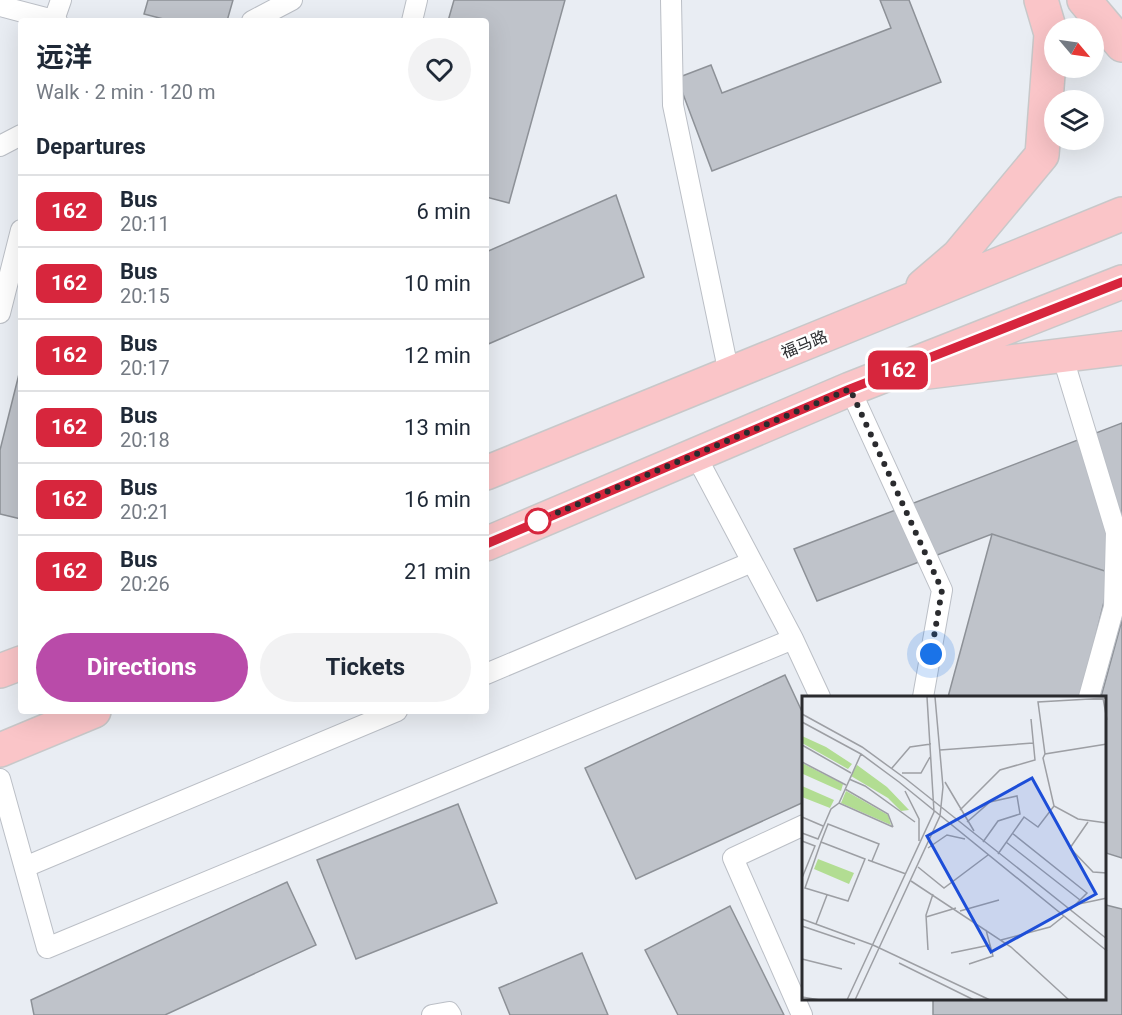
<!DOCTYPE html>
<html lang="en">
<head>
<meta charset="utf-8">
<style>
	:root { --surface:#fff; --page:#f2f2f3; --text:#1f2937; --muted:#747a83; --line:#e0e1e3; --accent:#b94ba9 }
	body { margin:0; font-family:Roboto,"Noto Sans SC",sans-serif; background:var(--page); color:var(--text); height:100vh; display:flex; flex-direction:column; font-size:22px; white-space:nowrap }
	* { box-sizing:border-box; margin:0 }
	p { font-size:20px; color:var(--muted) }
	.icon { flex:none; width:33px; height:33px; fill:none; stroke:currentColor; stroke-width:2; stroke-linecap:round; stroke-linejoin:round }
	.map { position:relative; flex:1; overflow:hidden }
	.drawer { position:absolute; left:18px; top:18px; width:471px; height:696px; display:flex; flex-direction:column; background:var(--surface); border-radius:6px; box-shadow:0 6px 24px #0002 }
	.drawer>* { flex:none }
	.badge { padding:0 12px; border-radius:9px; font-size:21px; line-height:39px }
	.needle { width:39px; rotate:119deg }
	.fabs { position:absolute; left:1044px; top:18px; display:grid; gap:12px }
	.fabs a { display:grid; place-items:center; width:60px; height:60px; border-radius:50%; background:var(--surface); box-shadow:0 6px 24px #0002; font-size:30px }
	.you { position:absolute; width:30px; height:30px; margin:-15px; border:4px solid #fff; border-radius:50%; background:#1a73e8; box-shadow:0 0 0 9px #1a73e833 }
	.map>.badge { position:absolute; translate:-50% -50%; box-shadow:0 0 0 3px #fff }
	h2 { padding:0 18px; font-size:22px; line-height:54px }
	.round { display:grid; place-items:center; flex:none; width:63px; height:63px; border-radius:32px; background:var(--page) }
	.headline { display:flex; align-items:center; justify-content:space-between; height:102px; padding:0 18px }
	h1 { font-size:28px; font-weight:700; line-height:45px }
	.button { display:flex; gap:12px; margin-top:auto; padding:12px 18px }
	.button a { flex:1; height:69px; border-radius:36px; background:var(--accent); color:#fff; font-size:24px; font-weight:700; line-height:69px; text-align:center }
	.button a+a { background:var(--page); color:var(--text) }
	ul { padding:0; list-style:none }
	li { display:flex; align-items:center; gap:18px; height:72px; padding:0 18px; border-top:2px solid var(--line) }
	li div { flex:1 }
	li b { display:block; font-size:22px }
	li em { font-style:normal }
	li .badge { min-width:66px; font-weight:700; text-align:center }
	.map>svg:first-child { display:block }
	.building { fill:#bfc3ca; stroke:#8d9197; stroke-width:1.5 }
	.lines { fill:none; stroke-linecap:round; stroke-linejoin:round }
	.service-casing { stroke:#bbbfc6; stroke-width:22 }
	.primary-casing { stroke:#c8c8c9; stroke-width:36 }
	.service { stroke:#fff; stroke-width:20 }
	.primary { stroke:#fac5c8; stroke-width:33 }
	.line-casing { stroke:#fff; stroke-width:14 }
	.line { stroke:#d7263d; stroke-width:9 }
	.walk { stroke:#2a2b2e; stroke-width:6; stroke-dasharray:0 10.8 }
	.stop-dot { fill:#fff; stroke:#d7263d; stroke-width:3 }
	.labels { text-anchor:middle; stroke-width:5; stroke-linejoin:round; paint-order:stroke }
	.street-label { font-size:16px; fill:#2a2b2e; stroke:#fff }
	.inset-road { fill:none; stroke:#9d9fa4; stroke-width:1.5 }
	.view { fill:#1d4ed8; fill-opacity:0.15; stroke:#1d4ed8; stroke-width:3 }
	.inset-edge { fill:none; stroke:#2a2b2e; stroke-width:3 }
</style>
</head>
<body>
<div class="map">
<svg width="1122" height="1015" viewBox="0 0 1122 1015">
	<rect width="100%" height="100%" fill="#e9edf3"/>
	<path class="building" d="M148,0h85l-6,21h-56l-27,-7z
		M454,0h111l-56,203 -23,-6v-176h-38z
		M880,0h29l32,82 -229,89 -35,-93 34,-13 11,28 169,-65z
		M616,195l28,82 -158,68v-93z
		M21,366v153l-21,-5v-64z
		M1122,423v179l-11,-29 -119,-39 -175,67 -23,-52z
		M992,534l119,39 -30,124h-133z
		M1122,620v238l-16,-5v-156h-5z
		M785,675l19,41v86l-168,77 -51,-111z
		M458,804l39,99 -141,56 -39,-99z
		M287,882l29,63 -151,70h-131l-3,-15z
		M1106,905l16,4v106h-189v-17h173z
		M730,906l54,109h-106l-33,-65z
		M582,953l26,62h-98l-11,-27z"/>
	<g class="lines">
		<g class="service-casing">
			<path id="service" d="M671,0l2,105 56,269
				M0,6l57,15
				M54,20l7,-20
				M252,21l40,-21
				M412,21l5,-21
				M0,146l21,-11
				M0,313l21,-83
				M1063,358l53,174 -2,75 -25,90
				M850,389l92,201 -19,107
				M695,454l98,185 27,58
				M486,674l266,-112
				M0,779l47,169 746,-309
				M25,867l372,-156
				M432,1015l17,-3 2,3
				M802,1015l-69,-157 71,-33"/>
		</g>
		<g class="primary-casing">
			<path id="primary" d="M1084,0l38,45
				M923,286l35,-30 84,-101 9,-121 -10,-34
				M920,373l202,-25
				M486,473l636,-259
				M486,544l364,-155 272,-107
				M0,671l21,-8
				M0,750l94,-39"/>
		</g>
		<use href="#service" class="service"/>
		<use href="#primary" class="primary"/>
	</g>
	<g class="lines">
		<g class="line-casing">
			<path id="line" d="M486,544l364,-155 272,-107"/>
		</g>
		<use href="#line" class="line"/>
		<path class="walk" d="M538,521l312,-132 92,201 -11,64"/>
	</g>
	<circle class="stop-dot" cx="538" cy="521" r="12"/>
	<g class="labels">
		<g class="street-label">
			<text transform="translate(804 344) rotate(-22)" y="6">福马路</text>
		</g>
	</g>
	<g transform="translate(802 696)">
		<rect width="304" height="304" fill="#e9edf3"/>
		<path d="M0,40l24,11 26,17 -4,5 -46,-26zM0,67l41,21 -2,7 -38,-17zM55,69l30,22 22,23 -8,1 -13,-13 -37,-22zM0,90l32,14 -4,8 -28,-11zM44,95l42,24 3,10 -50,-22zM16,163l36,14 -5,11 -35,-15z" fill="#b2dd92"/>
		<path class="inset-road" d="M301,2l4,22M0,18l60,33 44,32 201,160M0,26l59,32 38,28 208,169M305,48l-62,10 -2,4 11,48 24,13 29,4M0,49l49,28M138,54l93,-7M243,58l-7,-52 69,-4M0,66l44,23M90,72l18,-21 21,-3M100,77h19l9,-16M47,83l16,7 50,36M143,86l29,49M43,93l43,25 5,13M103,95l14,28v22M37,107l54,24M158,114l40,-40 35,-10 -4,-41M0,121l21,9M165,126l23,-20 27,-6 3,18 -22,7 -15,21M286,126l-18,26 23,24 14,1M0,137l16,6 13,-30 8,-6 22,-49M210,137l75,60 -17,17M0,145l13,5 -13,32M19,146l44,17 -17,42 -43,-13zM19,146l7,-18 51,20 -7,17M204,146l74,58M126,152l19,-13 18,4M196,158l26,-37 14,10 16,-21M66,164l38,14M116,171l26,21 44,-33M109,185l100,66 58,53M272,209l33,-7M158,215l39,-11M124,221l30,-9M0,223l71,26 117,55M14,228l11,-29M0,230l53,18M199,244l49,-13 14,-11M126,254l-2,-35 7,-21M149,257l39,-8M0,263l40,10M97,267l75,37M167,268l24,-8 -7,-26M0,301l18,3M45,304l87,-188 -7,-115M53,304l85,-184 3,-29 -8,-90"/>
		<path class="view" d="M230,82l64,116 -105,58 -64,-116z"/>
		<rect width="304" height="304" class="inset-edge"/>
	</g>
</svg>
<div class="fabs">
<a><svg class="needle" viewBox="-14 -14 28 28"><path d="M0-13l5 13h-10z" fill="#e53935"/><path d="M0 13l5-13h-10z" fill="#747a83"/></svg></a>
<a><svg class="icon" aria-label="layers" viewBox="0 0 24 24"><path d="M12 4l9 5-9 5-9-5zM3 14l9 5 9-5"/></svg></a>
</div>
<div class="you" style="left:931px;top:654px"></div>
<b class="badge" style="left:898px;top:370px;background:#d7263d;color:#fff">162</b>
<section class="drawer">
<div class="headline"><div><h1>远洋</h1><p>Walk · 2 min · 120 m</p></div><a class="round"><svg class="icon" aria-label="heart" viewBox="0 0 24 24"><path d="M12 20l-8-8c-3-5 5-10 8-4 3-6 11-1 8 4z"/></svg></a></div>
<h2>Departures</h2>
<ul>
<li><span class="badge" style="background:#d7263d;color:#fff">162</span><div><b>Bus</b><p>20:11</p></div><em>6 min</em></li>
<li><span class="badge" style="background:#d7263d;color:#fff">162</span><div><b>Bus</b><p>20:15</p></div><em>10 min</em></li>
<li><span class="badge" style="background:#d7263d;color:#fff">162</span><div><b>Bus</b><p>20:17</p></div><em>12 min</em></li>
<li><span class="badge" style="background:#d7263d;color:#fff">162</span><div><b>Bus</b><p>20:18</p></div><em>13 min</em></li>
<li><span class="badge" style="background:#d7263d;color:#fff">162</span><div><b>Bus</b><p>20:21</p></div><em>16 min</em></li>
<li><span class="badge" style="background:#d7263d;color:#fff">162</span><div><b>Bus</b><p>20:26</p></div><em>21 min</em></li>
</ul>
<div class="button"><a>Directions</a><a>Tickets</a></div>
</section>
</div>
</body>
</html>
